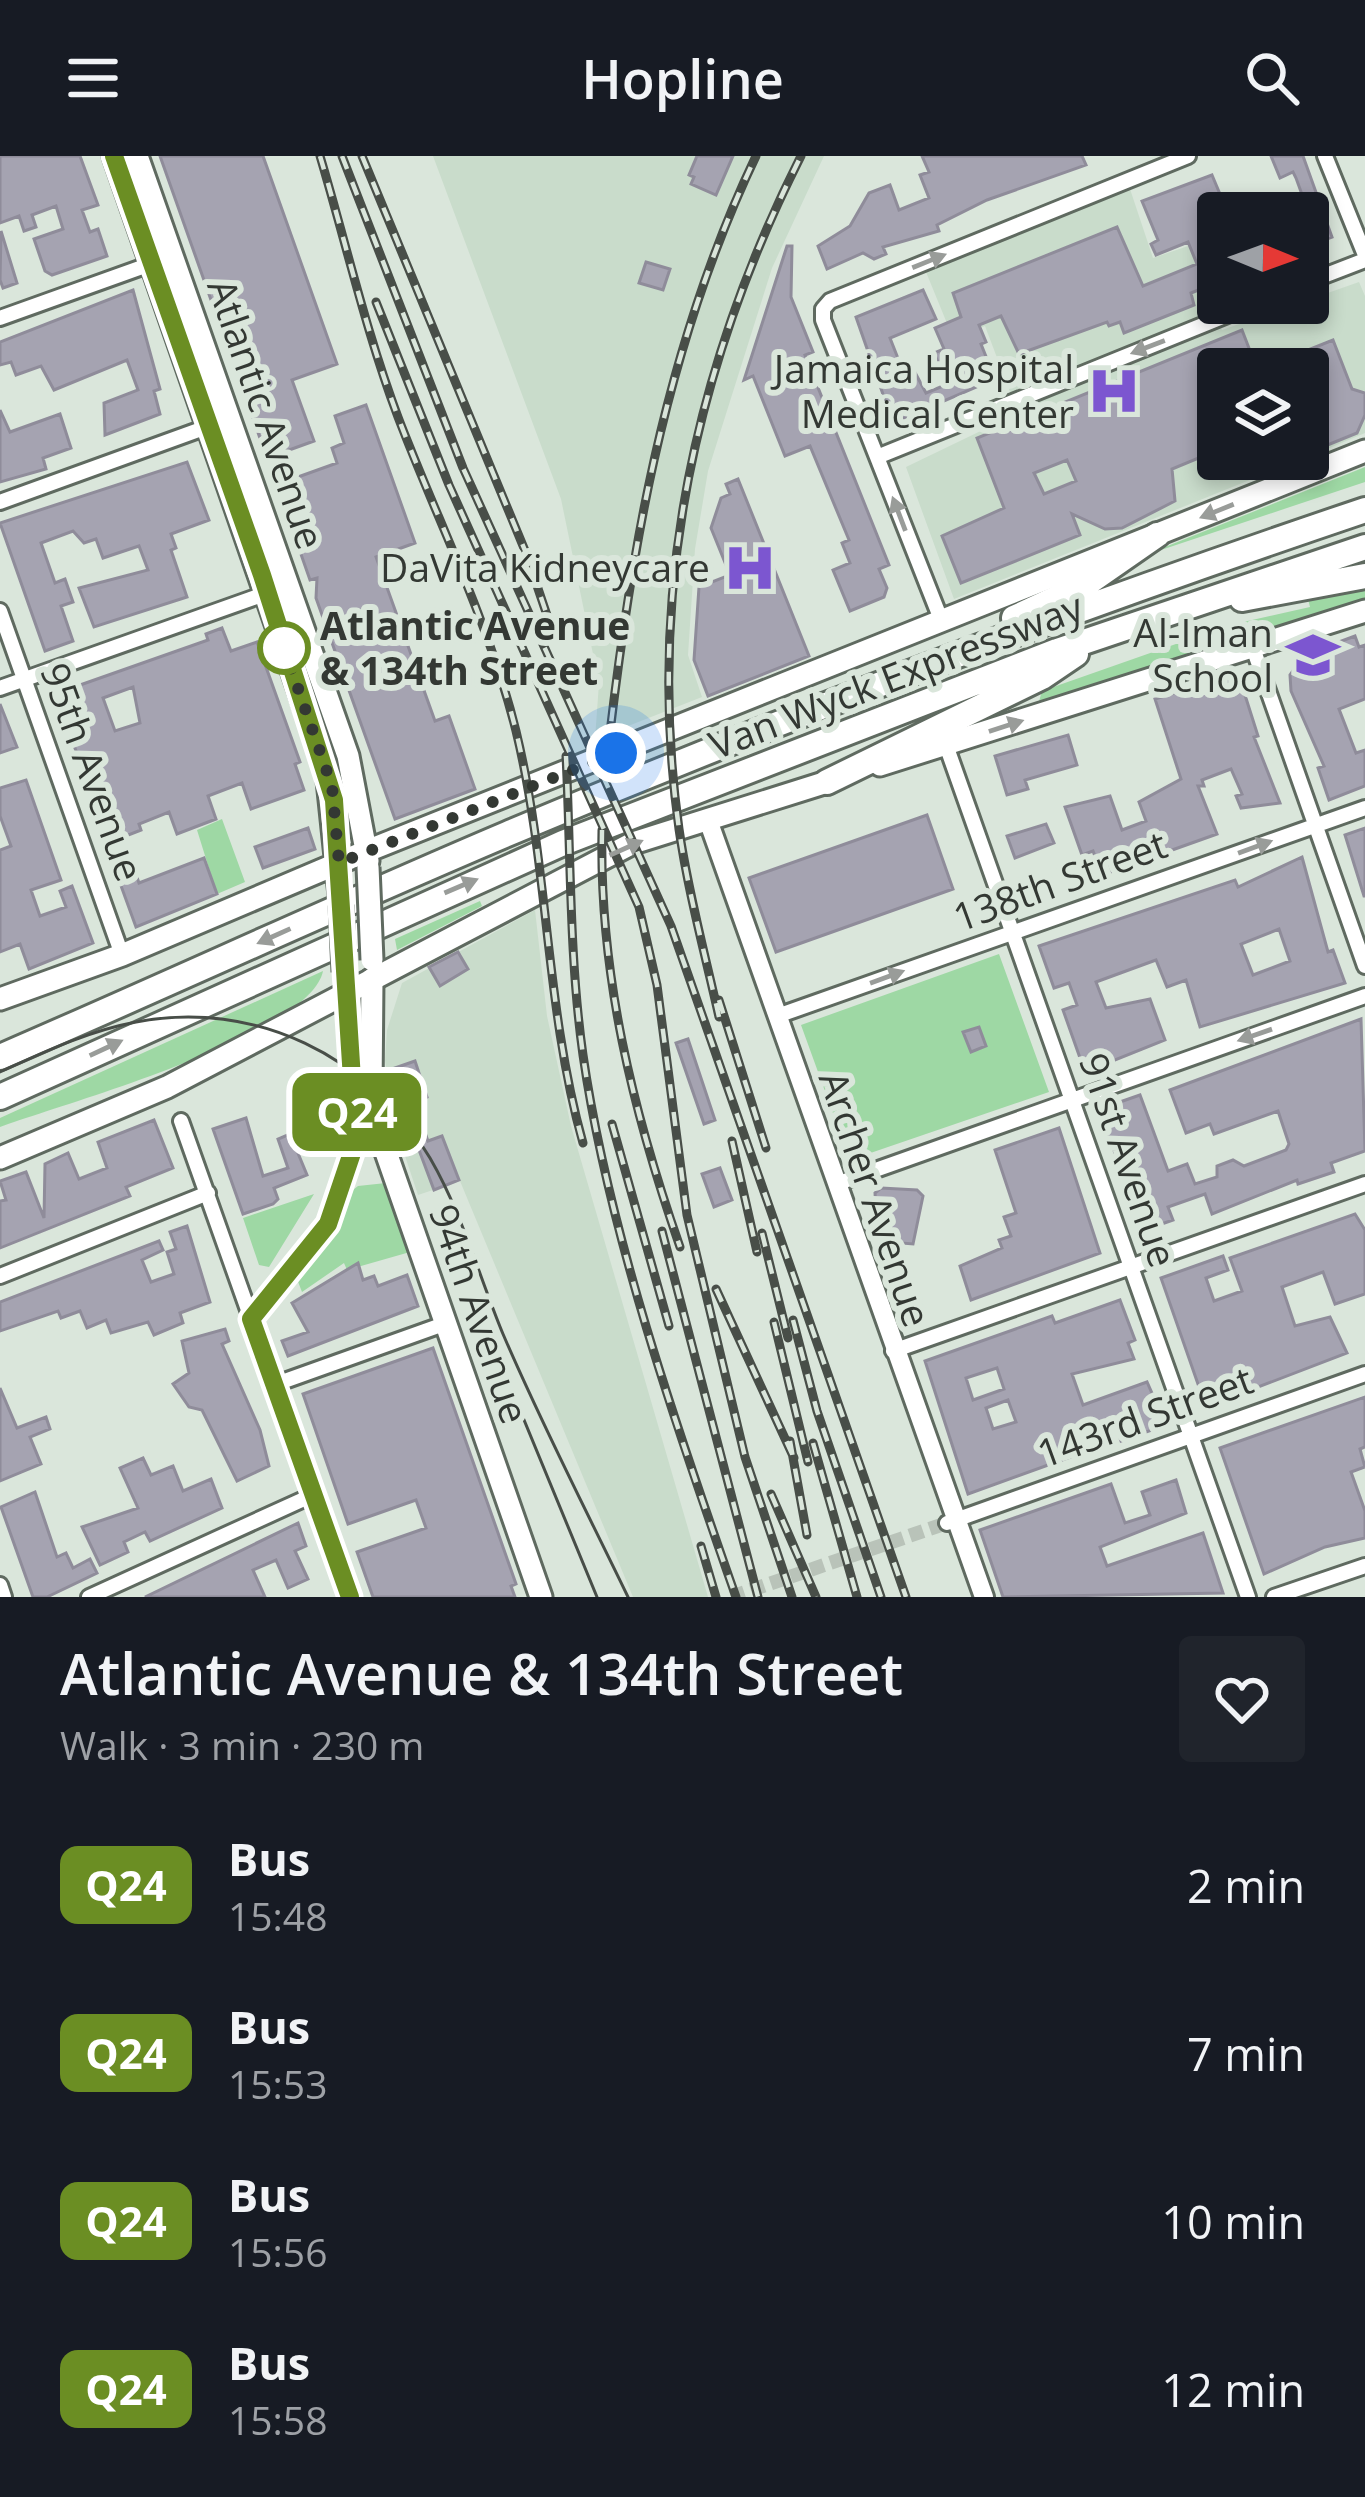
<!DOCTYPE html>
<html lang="en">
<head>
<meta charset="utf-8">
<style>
	:root { --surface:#171b24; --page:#20242c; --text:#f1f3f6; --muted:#9ea1a6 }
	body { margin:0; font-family:"Open Sans",sans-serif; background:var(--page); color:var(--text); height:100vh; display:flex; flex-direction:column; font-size:45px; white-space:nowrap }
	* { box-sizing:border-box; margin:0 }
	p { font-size:39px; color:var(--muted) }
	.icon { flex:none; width:66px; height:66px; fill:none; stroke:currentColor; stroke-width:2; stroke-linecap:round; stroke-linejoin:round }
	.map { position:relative; height:1441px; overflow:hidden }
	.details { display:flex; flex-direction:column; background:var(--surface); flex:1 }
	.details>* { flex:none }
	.badge { padding:0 24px; border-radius:18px; font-size:42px; line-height:78px }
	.needle { width:78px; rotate:91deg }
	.controls { position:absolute; left:1197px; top:36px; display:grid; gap:24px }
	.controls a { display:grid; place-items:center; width:132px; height:132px; border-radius:12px; background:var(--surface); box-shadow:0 6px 18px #0003; font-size:60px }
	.you { position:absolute; width:60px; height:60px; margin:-30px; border:9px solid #fff; border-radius:50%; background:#1a73e8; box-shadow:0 0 0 18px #1a73e833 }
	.map>.badge { position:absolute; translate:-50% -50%; box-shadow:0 0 0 6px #fff }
	.round { display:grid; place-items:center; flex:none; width:126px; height:126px; border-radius:12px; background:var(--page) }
	.headline { display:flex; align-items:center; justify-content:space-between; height:204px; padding:0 60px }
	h1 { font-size:57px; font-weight:600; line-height:90px }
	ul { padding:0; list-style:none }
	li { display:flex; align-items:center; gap:36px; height:168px; padding:0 60px }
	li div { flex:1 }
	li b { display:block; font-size:45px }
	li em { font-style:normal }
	li .badge { min-width:132px; font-weight:700; text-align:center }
	header { display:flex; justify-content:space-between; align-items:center; height:156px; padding:0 60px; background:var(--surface); font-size:54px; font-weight:600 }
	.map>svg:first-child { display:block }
	.built { fill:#c9dccb }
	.green { fill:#9ed8a4 }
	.building { fill:#a5a3b1; stroke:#8f8c9a; stroke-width:3; fill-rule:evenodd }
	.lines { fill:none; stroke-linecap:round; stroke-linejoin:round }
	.minor-tunnel { stroke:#b9c3b9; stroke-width:14; stroke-dasharray:14 7; stroke-linecap:butt }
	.minor-casing { stroke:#5f6a60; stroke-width:20 }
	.tertiary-casing { stroke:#5f6a60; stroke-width:24 }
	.secondary-casing { stroke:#5f6a60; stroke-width:27 }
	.primary-casing { stroke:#5f6a60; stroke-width:27 }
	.motorway-casing { stroke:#5f6a60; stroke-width:30 }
	.minor { stroke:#fff; stroke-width:14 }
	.tertiary { stroke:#fff; stroke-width:18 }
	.secondary { stroke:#fff; stroke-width:21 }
	.primary { stroke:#fff; stroke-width:21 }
	.motorway { stroke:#fff; stroke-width:24 }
	.tram { stroke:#484e48; stroke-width:3 }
	.rail-casing { stroke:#484e48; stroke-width:9 }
	.rail { stroke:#dae6db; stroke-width:4.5; stroke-dasharray:14; stroke-linecap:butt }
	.primary-bridge-casing { stroke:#5f6a60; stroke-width:27; stroke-linecap:butt }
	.primary-bridge { stroke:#fff; stroke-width:21 }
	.oneway { fill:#999c99 }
	.line-casing { stroke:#fff; stroke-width:27 }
	.line { stroke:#6b8e23; stroke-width:18 }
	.walk { stroke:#333833; stroke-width:12; stroke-dasharray:0 21.6 }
	.stop-dot { fill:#fff; stroke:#6b8e23; stroke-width:6 }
	.labels { text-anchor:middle; stroke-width:12; stroke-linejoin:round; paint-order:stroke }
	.poi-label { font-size:39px; fill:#333833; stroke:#dae6db; text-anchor:end }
	.street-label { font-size:39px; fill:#333833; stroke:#dae6db }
	.stop-label { font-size:39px; font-weight:bold; fill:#333833; stroke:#dae6db; text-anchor:start }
</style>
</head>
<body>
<header><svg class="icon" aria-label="menu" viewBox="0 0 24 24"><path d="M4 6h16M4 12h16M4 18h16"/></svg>Hopline<svg class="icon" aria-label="search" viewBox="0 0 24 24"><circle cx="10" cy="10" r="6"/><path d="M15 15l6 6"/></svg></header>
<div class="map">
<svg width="1365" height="1441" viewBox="0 0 1365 1441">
	<rect width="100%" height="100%" fill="#dae6db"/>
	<path class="built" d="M433,0h391l-52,112 -64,203 -13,78 -7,106 14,42 -107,42 4,-56 -38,-184z
		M1129,30l24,72 38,-13 31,85 137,-48 6,14v137l-57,24v-88h-90v90h84l-348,140 -48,-132 112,-54 -33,-87 -32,12 -27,-66z
		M535,754l12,106 24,110 137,471h-75l-173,-416 -42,14 -24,-72 -9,-63 2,-30 15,-47z"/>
	<path class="green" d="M1365,311v15l-225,75z
		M1365,430v16l-327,103 4,-14 188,-66 80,-18 -2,-8z
		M222,663l23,63 -28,12 -20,-64z
		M480,745l2,5 -85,44 -2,-11z
		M999,798l50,138 -199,68 -49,-135z
		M323,815c-13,65 -261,133 -323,156v-9z
		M386,1027l24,69 -63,18 -3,-7 -42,29 -5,-13 42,-60 10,-26 9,-7z
		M314,1038l-45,73 -10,-2 -16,-47z"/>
	<path class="building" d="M0,0h80l18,49 -16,5 8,22 8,-3 9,27 -55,19 -7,-4 -11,-32 29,-10 -7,-23 -24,9 4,12 -12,4 -5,-15 -19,7z
		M160,0h103l74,208 -45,16 22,61 -47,17z
		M697,0h36l-17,39 -25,-11 3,-7 -5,-2z
		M922,0h160l4,9 -99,35 -50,25 2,6 -56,16 3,7 -12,5 -11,-6 -36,16 -9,-23 32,-20 19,-33 21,-8 9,25 30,-12 -9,-23 9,-3z
		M1271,0h32l29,81 -24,9v-35l-12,-33 -3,-6 -13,6z
		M1212,19l10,24 -16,7 12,28v48l-27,11 3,12 -70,28 -4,-11 -11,4 -2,-4 -88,32 -18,-38 -22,9 7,17 -5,2 14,35 -102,44 -37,-106 67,-27 13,29 -46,19 11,28 9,-3 16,30 22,-9 -14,-31 10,-4 -9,-21 26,-11 -8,-24 164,-66 26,59 54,-22 -9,-22 -32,13 -5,-11 7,-4 -16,-39z
		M1,75l16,52 -14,5 -3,-8z
		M787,90h5l-1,51 22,55 -8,3 84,210 -10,4 8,19 -3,9 -34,14 -17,-41 17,-7 -8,-20 7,-3 -39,-94 -25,10 -32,-80 -9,4z
		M646,106l24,7 -7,21 -24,-7z
		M133,134l27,99 -6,2 6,23 -55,21 -1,-32 34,-13 -11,-30 -73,30 -13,-24 -25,9 -5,-13 -11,3v-23z
		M1242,174l15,39h-39v81l-46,19 3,32 -53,27 -17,1 -33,-15 8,21 -119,48 -19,-47 62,-28 -27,-70zM1067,304l9,21 -32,13 -10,-21z
		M1333,184l19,49 13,4v22l-8,18 -49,20v-84l-45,-1z
		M366,249l49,138 -39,14 59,164 14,-5 26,73 -80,30 -79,-221 1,-20 -7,2 -14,-40 6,-1 -18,-57 53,-19 -5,-15 12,-5 -9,-27z
		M0,254l10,22 50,-18 11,34 -28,10 3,11 -46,13z
		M1232,303h58v1l-29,11z
		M187,306l22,58 -38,14 5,14 -5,2 16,47 -93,30 -15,-39 69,-18 -9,-24 -36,12 -7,-19 -12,4 -11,-12 -32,12 14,40 10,-4 8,23 -12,4 12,35 -28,10 -45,-128z
		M738,323l71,177 -101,40 -14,-36 5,-73 31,-12 -19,-47 10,-30 9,-4 -4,-10z
		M222,472l9,23 26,-9 43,120 -5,2 9,26 -53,19 -9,-26 -34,13 8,23 -39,15 -8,-22 -30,12 2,6 -18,7 16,46 65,-25 13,36 -81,33 -24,-66 6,-2 -52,-134 8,-3 -11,-31 145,-51 -2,-6zM133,531l7,36 -25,8 -12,-33z
		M1355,480l4,11 6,-2v54l-26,10 17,44 9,-3v36l-36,14 -11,-32 6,-2 -33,-75 -1,-16 14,-20z
		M1238,517l20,63 -4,1 26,66 -39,5 -5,-12 6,-2 -11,-25 -29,11 2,6h-6l19,48 -115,41 -9,-24 -11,4 -17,-48 45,-11 12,34 24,-9 -7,-19 42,-23 -26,-80z
		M0,548l17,43 -17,6z
		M1068,579l9,30 -52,15 3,9 -21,6 -12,-39z
		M26,624l35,100 -30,10 9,26 26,-9 -6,-16 12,-5 21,57 -64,26 -9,-25 -20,8v-102l11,-4 -11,-30v-28z
		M927,659l26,74 -177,63 -27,-74z
		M1046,668l8,19 -39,15 -8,-22z
		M308,672l7,21 -52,19 -8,-21z
		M1365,672v68h-1l-19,-61z
		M1302,701l26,95 5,-2 12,33 -145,44 -14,-47 -19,7 -11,-27 -60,22 10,26 44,-9 15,41 -80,32 -22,-62 14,-5 -8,-22 -15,5 -15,-42 196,-66 3,7zM1279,773l11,32 -37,14 -12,-31z
		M458,796l10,17 -28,17 -11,-19z
		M1361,863l4,132 -34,12 3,9 -36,12 -1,-4 -85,34 -7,-20 -37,13 5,13 -26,9 -50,-119 43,-15 28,76 19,-7 8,20 22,-7v-11l16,-6 11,6 42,-16 3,-6 -11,-33 -64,23 -4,-10 -24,9 -16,-43z
		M979,871l7,19 -15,6 -8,-20z
		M688,883l27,81 -11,4 -28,-81z
		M415,905l12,36 -19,7 -13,-36z
		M246,962l17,58 25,-8 -10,-29 12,-5 17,41 -33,13 4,11 -5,5 -30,10 -30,-85z
		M154,964l19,48 -47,19 4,9 -130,52v-47l6,-1 -6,-19 26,-9 18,46 1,-54 23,-11 11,26 28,-11 -9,-26z
		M1059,972l41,125 -129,47 -11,-34 42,-18 -3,-8 12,-4 -7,-19 12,-4 -21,-63z
		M424,974l4,11 14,-5 17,44 -25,10 -21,-56z
		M720,1012l12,32 -18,7 -12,-33z
		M881,1032l36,2 6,6 -10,48 -35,-3 -3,-48z
		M1355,1058l10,16v64l-30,10 -12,-32 -41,15 13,39 35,-9 17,36 -141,54 -45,-129 62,-22 5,14 -22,8 8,23 28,-10 -12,-33z
		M187,1070l23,76 -30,11 3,10 -29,12 -6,-13 -37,11 -5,-13 -19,8 -7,-17 -19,7 -3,-7 -58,20v-29l159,-61 4,9 -21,10 9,22 23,-8 -7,-22 9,-3 -6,-17z
		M358,1107l5,17 11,-4 4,10 29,-11 11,31 -130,50 -6,-15 26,-9 -16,-29z
		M1120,1144l15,40 -7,3 6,16 -62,15 11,31 64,-23 19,43 -45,16 -7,-21 -23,8 7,19 -130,47 -43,-133 127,-45 3,7zM997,1212l7,21 -31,11 -7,-22zM1008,1244l8,22 -23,7 -7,-21z
		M225,1173l4,12 -7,3 38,86 9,36 -32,15 -35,-71 -13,-3 -16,-23 16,-11 -7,-32z
		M433,1192l83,236 -5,2 4,11h-142l-16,-45 69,-24 -10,-28 -68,24 -45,-130z
		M0,1232l17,40 29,-11 4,12 -20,8 11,27 -41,17z
		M1365,1241v50l-5,2 5,18 -14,5 14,39v27l-40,9 -61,27 -44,-126z
		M143,1302l8,17 22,-9 10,25 28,-12 11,29 -72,33 -5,-9 -21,10 4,10 -28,13 -18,-38 56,-19 -18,-40z
		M1176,1324l10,33 -86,34 7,19 96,-33 20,60 -220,4 -23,-67 131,-46 14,39 25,-8 -8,-23z
		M35,1336l22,65 9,-4 7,15 17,-9 7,14 -50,24h-14l-32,-90z
		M298,1367l8,23 -11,5 13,28 -20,9 -12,-28 -23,10 12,27h-120z"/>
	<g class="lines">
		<path class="minor-tunnel" d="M731,1441l216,-74"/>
		<g class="minor-casing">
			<path id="minor" d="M1325,0l40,99
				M1308,126l57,-22
				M0,162l159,-57
				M877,301l380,-154
				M0,346l229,-83
				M0,455l122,344
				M942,466l-119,-302v-11l7,-8 358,-145
				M1253,492l112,318
				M0,532l287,-102
				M946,589l302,852
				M777,860l588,-208
				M181,965l169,476
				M836,1028l529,-188
				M0,1120l208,-83
				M251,1163c70,-77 112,-131 104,-240 -2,-29 -9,-56 -10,-84
				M893,1195l472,-167
				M276,1228l168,-60
				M947,1367l418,-149
				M0,1429l4,12
				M89,1441l226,-103
				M1274,1441l91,-31"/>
		</g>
		<g class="tertiary-casing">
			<path id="tertiary" d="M708,664l276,777"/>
		</g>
		<g class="secondary-casing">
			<path id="secondary" d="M880,609l485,-154
				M372,823l-1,114 9,42 161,462"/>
		</g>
		<g class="primary-casing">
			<path id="primary" d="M114,0l213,615 14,134
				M137,0l211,600 20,105
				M0,843l122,-44 245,-104 998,-400
				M0,1002l167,-71 466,-244 194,-61"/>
		</g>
		<g class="motorway-casing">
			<path id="motorway" d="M1242,443l123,-23
				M1014,462l71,-33 72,-50
				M827,626l215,-105 34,-23
				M0,901c169,-73 337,-151 507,-223 282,-119 568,-226 858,-324
				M0,941l563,-254 494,-192 308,-104"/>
		</g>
		<use href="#minor" class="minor"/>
		<use href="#tertiary" class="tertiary"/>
		<use href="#secondary" class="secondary"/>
		<use href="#primary" class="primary"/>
		<use href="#motorway" class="motorway"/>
		<path class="tram" d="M0,916c44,-20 88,-41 136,-50 118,-23 234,34 294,136 32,55 49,118 73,176 38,89 83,176 125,263
			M508,1225l89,216"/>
		<g class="rail-casing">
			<path id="rail" d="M320,0c26,87 46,176 78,261 40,105 91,205 118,314 33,136 29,277 67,412
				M342,0l121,312 208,458 235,671
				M362,0l164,397 28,83
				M376,146l73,183 190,422 18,78 30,230 58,242 47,140
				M566,600c5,99 3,200 17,299 25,175 94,374 153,542
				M605,621c23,-214 58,-426 151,-621
				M602,674c-3,144 31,282 78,417
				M719,844l47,148
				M719,861c-14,-63 -31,-125 -40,-188 -33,-237 15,-461 122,-673
				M612,968l57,202
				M732,985l25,111
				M662,1075l96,366
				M762,1077l26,105
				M716,1133l78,169
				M793,1164l24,91 64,186
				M774,1166l34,140
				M790,1285l17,94
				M813,1287l44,154
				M771,1338l45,103
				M701,1390l15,51"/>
		</g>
		<use href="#rail" class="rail"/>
		<g class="primary-bridge-casing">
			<path id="primary-bridge" d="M368,711l4,93
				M341,749l3,67"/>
		</g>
		<use href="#primary-bridge" class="primary-bridge"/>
	</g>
	<defs><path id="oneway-solid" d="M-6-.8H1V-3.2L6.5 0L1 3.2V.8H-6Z" transform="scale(3)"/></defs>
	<g class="oneway">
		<use href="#oneway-solid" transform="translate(929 105) rotate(-22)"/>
		<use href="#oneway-solid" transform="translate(1148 191) rotate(159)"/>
		<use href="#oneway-solid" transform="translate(1217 355) rotate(158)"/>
		<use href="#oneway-solid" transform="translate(899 358) rotate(-111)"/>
		<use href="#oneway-solid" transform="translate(1006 570) rotate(-18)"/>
		<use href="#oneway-solid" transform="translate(1255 691) rotate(-20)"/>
		<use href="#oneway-solid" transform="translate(626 692) rotate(-24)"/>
		<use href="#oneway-solid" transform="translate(461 730) rotate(-23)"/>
		<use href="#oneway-solid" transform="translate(274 780) rotate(156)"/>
		<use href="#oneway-solid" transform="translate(887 821) rotate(-20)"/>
		<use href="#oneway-solid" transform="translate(1255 879) rotate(161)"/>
		<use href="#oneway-solid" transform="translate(106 892) rotate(-25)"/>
	</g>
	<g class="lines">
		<g class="line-casing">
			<path id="line" d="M114,0l148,419 72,225 22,341 -28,83 -77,95 99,278"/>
		</g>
		<use href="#line" class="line"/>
		<path class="walk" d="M284,492l48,138 7,77 277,-110"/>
	</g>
	<defs>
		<g id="hospital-bare" transform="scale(4.14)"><path d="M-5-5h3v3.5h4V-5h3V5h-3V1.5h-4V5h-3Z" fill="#7c56d0" stroke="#dae6db" stroke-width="2.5" paint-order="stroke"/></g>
		<g id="school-bare" transform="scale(4.14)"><path d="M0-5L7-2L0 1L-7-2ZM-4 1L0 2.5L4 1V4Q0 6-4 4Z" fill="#7c56d0" stroke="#dae6db" stroke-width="2.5" paint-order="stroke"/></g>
	</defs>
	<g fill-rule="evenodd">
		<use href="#hospital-bare" x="1114" y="235"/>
		<use href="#hospital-bare" x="750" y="412"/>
		<use href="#school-bare" x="1313" y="499"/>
	</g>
	<circle class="stop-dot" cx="284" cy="492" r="24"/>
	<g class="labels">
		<g class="poi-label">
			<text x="1074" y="227">Jamaica Hospital<tspan x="1074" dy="45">Medical Center</tspan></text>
			<text x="710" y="426">DaVita Kidneycare</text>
			<text x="1273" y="491">Al-Iman<tspan x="1273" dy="45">School</tspan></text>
		</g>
		<g class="street-label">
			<text transform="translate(266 258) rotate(71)" y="14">Atlantic Avenue</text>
			<text transform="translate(896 520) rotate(-21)" y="14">Van Wyck Expressway</text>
			<text transform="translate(92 616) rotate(70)" y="14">95th Avenue</text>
			<text transform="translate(1060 725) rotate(-20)" y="14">138th Street</text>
			<text transform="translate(1128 1004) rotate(71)" y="14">91st Avenue</text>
			<text transform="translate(875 1043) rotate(71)" y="14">Archer Avenue</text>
			<text transform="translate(479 1158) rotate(71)" y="14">94th Avenue</text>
			<text transform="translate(1145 1261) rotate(-20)" y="14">143rd Street</text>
		</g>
		<g class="stop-label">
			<text x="320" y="484">Atlantic Avenue<tspan x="320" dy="45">&amp; 134th Street</tspan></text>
		</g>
	</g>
</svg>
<div class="controls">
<a><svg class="needle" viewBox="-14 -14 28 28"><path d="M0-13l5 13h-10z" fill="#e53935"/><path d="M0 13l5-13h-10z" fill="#9ea1a6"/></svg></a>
<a><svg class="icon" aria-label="layers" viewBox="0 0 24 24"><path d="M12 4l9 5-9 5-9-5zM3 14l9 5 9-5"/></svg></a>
</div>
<div class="you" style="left:616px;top:597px"></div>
<b class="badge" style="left:357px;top:956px;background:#6b8e23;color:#fff">Q24</b>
</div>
<section class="details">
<div class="headline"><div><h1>Atlantic Avenue &amp; 134th Street</h1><p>Walk · 3 min · 230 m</p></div><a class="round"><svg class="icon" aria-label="heart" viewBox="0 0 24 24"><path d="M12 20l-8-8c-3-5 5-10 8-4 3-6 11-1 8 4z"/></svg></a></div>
<ul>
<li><span class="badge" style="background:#6b8e23;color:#fff">Q24</span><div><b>Bus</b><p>15:48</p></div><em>2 min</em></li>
<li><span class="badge" style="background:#6b8e23;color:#fff">Q24</span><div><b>Bus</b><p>15:53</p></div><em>7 min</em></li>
<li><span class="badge" style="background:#6b8e23;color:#fff">Q24</span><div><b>Bus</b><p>15:56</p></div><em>10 min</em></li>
<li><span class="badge" style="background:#6b8e23;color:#fff">Q24</span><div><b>Bus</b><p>15:58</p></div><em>12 min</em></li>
</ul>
</section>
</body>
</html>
